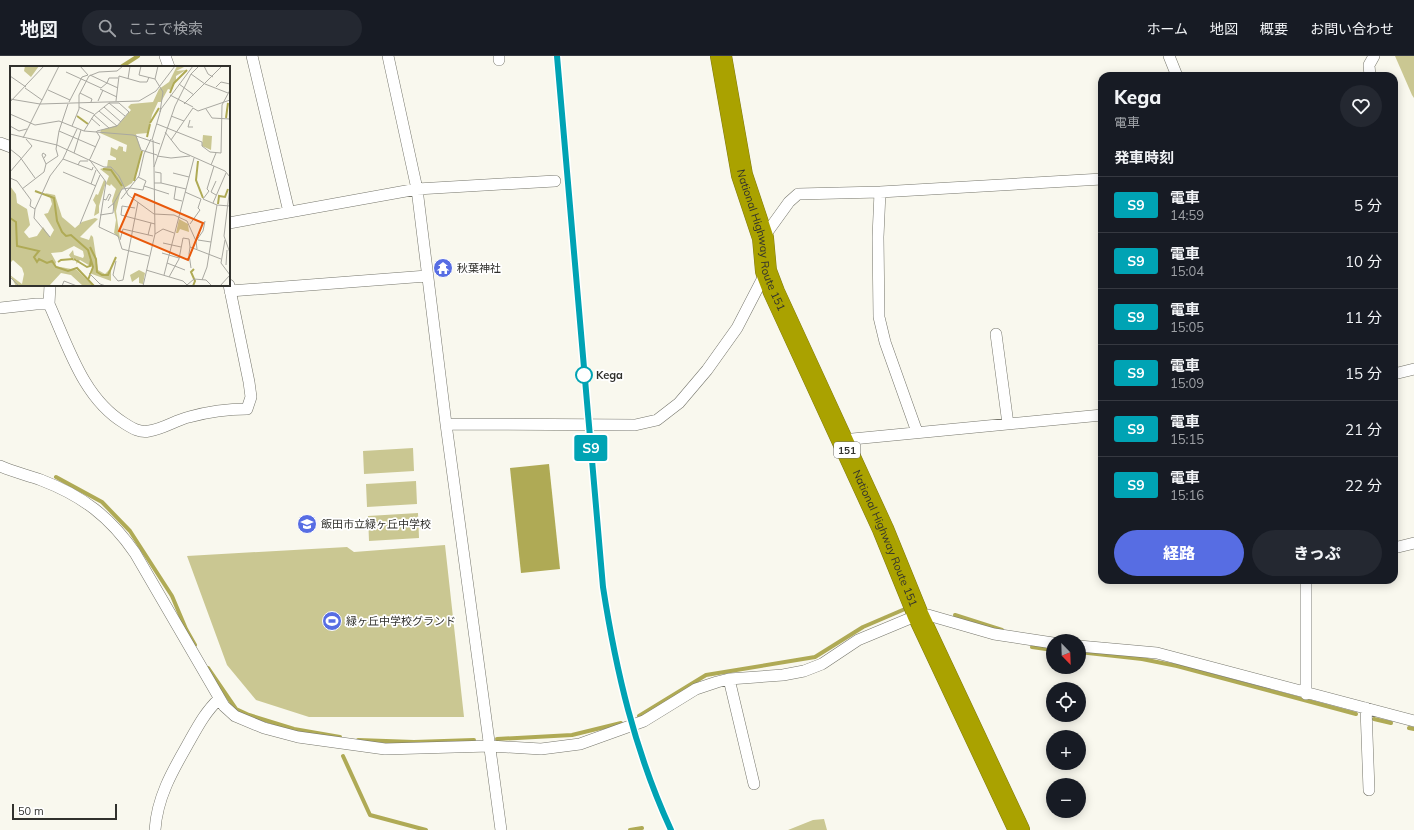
<!DOCTYPE html>
<html lang="ja">
<head>
<meta charset="utf-8">
<style>
	:root { --surface:#171b24; --page:#242831; --text:#f1f3f6; --muted:#9ea1a6; --line:#363941; --accent:#576de3 }
	body { margin:0; font-family:Mulish,"Noto Sans JP",sans-serif; background:var(--page); color:var(--text); height:100vh; display:flex; flex-direction:column; font-size:15px; white-space:nowrap }
	* { box-sizing:border-box; margin:0 }
	p { font-size:13px; color:var(--muted) }
	.icon { flex:none; width:22px; height:22px; fill:none; stroke:currentColor; stroke-width:2; stroke-linecap:round; stroke-linejoin:round }
	.map { position:relative; flex:1; overflow:hidden }
	.details { position:absolute; left:1098px; top:16px; width:300px; height:512px; display:flex; flex-direction:column; background:var(--surface); border-radius:12px; box-shadow:0 2px 10px #0003 }
	.details>* { flex:none }
	.badge { padding:0 8px; border-radius:3px; font-size:14px; line-height:26px }
	.needle { width:26px; rotate:157deg }
	.buttons { position:absolute; left:1046px; top:578px; display:grid; gap:8px }
	.buttons a { display:grid; place-items:center; width:40px; height:40px; border-radius:50%; background:var(--surface); box-shadow:0 2px 10px #0003; font-size:20px }
	.scale { position:absolute; left:12px; bottom:10px; width:105px; box-sizing:border-box; padding-left:4px; border:2px solid #31312d; border-top:0; font-size:11px; line-height:14px; white-space:nowrap; color:#31312d; -webkit-text-stroke:3px #fff; paint-order:stroke }
	.map>.badge { position:absolute; translate:-50% -50%; box-shadow:0 0 0 2px #fff }
	h2 { padding:0 16px; font-size:15px; line-height:36px }
	.round { display:grid; place-items:center; flex:none; width:42px; height:42px; border-radius:21px; background:var(--page) }
	.overview { display:flex; align-items:center; justify-content:space-between; height:68px; padding:0 16px }
	h1 { font-size:19px; font-weight:800; line-height:30px }
	.cta { display:flex; gap:8px; margin-top:auto; padding:8px 16px }
	.cta a { flex:1; height:46px; border-radius:24px; background:var(--accent); color:#fff; font-size:16px; font-weight:800; line-height:46px; text-align:center }
	.cta a+a { background:var(--page); color:var(--text) }
	ul { padding:0; list-style:none }
	li { display:flex; align-items:center; gap:12px; height:56px; padding:0 16px; border-top:1px solid var(--line) }
	li div { flex:1 }
	li b { display:block; font-size:15px }
	li em { font-style:normal }
	li .badge { min-width:44px; font-weight:700; text-align:center }
	header { display:flex; align-items:center; gap:24px; box-sizing:border-box; height:56px; padding:0 20px; background:var(--surface); border-bottom:1px solid var(--line) }
	header strong { font-size:19px }
	nav { display:flex; gap:22px; margin-inline-start:auto; font-size:14px }
	.search { width:280px; height:36px; background:var(--page); display:flex; align-items:center; gap:10px; box-sizing:border-box; padding:0 14px; border-radius:22px; color:var(--muted); font-size:15px }
	.map>svg:first-child { display:block }
	.green { fill:#cac792 }
	.water { fill:#afaa55 }
	.lines { fill:none; stroke-linecap:round; stroke-linejoin:round }
	.stream { stroke:#afaa55; stroke-width:4 }
	.street-casing { stroke:#76766c; stroke-width:12 }
	.highway-casing { stroke:#807a10; stroke-width:22 }
	.street { stroke:#fff; stroke-width:11 }
	.highway { stroke:#aaa200; stroke-width:21 }
	.rail { stroke:#91918a; stroke-width:3; stroke-dasharray:6 3; stroke-linecap:butt }
	.line-casing { stroke:#fff; stroke-width:9 }
	.line { stroke:#00a3b4; stroke-width:6 }
	.stop-dot { fill:#fff; stroke:#00a3b4; stroke-width:2 }
	.labels { text-anchor:middle; stroke-width:3.5; stroke-linejoin:round; paint-order:stroke }
	.shield { fill:#fff; stroke:#6f6f6c; stroke-width:1 }
	.shield-label { font-size:10px; font-weight:bold; fill:#31312d }
	.street-label { font-size:11px; fill:#31312d; stroke:#fff }
	.poi-label { font-size:11px; fill:#31312d; stroke:#fff; text-anchor:start }
	.stop-label { font-size:11px; font-weight:bold; fill:#31312d; stroke:#fff; text-anchor:start }
	.inset-river { fill:none; stroke:#afaa55; stroke-width:2 }
	.inset-road { fill:none; stroke:#a9a8a1; stroke-width:1 }
	.view { fill:#e8590c; fill-opacity:0.15; stroke:#e8590c; stroke-width:2 }
	.inset-edge { fill:none; stroke:#31312d; stroke-width:2 }
</style>
</head>
<body>
<header>
<strong>地図</strong>
<div class="search"><svg class="icon" aria-label="search" viewBox="0 0 24 24"><circle cx="10" cy="10" r="6"/><path d="M15 15l6 6"/></svg>ここで検索</div>
<nav><a>ホーム</a><a>地図</a><a>概要</a><a>お問い合わせ</a></nav>
</header>
<div class="map">
<svg width="1414" height="774" viewBox="0 0 1414 774">
	<rect width="100%" height="100%" fill="#f9f8ee"/>
	<path class="green" d="M1395,0h19v42l-2,-3z
		M413,392l1,23 -50,3 -1,-23z
		M416,425l1,23 -50,3 -1,-23z
		M418,457l1,25 -50,3 -1,-25z
		M445,489l19,172h-155l-53,-17 -29,-35 -40,-109 160,-9 7,5z
		M824,763l3,11h-39l25,-10z"/>
	<path class="water" d="M549,408l11,105 -39,4 -11,-105z"/>
	<g class="lines">
		<path class="stream" d="M121,11l17,-11
			M56,421l46,25 28,29 42,65 14,33 9,16
			M955,559l47,15
			M1032,591l21,3
			M1079,596l63,7 35,7 179,48
			M208,612l28,41 13,6 45,14 46,8
			M639,660l67,-41 109,-18 48,-30 42,-18
			M1374,663l17,4
			M1409,672l5,1
			M497,683l75,-4 49,-12
			M358,684l56,2 60,-2
			M343,700l27,59 56,15
			M630,774l12,-2"/>
		<g class="street-casing">
			<path id="street" d="M165,0l4,11
				M252,0l37,156
				M388,0l29,133 29,235 55,406
				M499,0v4
				M1169,0l8,20
				M1370,20l-1,-11 5,-9
				M0,87l11,4
				M880,136l-2,45 1,80 6,25 32,90
				M229,167l188,-34 138,-8
				M763,182l26,-36 9,-8 82,-2 222,-13
				M230,235l197,-15
				M49,248l1,-19
				M0,252l36,-4h13c19,42 34,94 75,119 8,5 15,10 25,8 14,-2 27,-11 40,-14 18,-5 39,-8 58,-8l4,-12 -2,-15 -20,-97
				M996,278l12,90
				M1394,318l20,-5
				M446,368l189,1 22,-5 22,-17 28,-33 30,-42 29,-56
				M842,384l260,-25
				M0,410c13,6 28,9 41,14 42,16 69,37 94,73l89,153 11,10 29,12 34,9 87,12 105,-3 51,3 39,-5 64,-23 52,-32 21,-7 12,-3 54,-4 21,-4 18,-7 36,-24 60,-25h10l66,19 59,9
				M1394,492l20,-5
				M1306,524v114
				M1079,590l78,7 257,68
				M729,623l25,105
				M1366,652l3,82
				M155,774c2,-33 18,-60 34,-88 9,-16 17,-31 30,-43"/>
		</g>
		<g class="highway-casing">
			<g id="highway">
				<path id="s1" d="M721,0l21,119 21,63 3,33 8,21 109,237 35,86 101,215"/>
			</g>
		</g>
		<use href="#street" class="street"/>
		<use href="#highway" class="highway"/>
		<path class="rail" d="M557,0l46,531c13,84 32,166 68,243"/>
	</g>
	<g class="lines">
		<g class="line-casing">
			<path id="line" d="M557,0l46,531c13,84 32,165 68,243"/>
		</g>
		<use href="#line" class="line"/>
	</g>
	<defs>
		<g id="temple-disc" transform="scale(1)"><circle r="9.5" fill="#576de3" stroke="#fff"/><path d="M0-6L5-2H3V0L6.5 2.5H4V6H1.5V3h-3V6H-4V2.5H-6.5L-3 0V-2H-5Z" fill="#fff"/></g>
		<g id="school-disc" transform="scale(1)"><circle r="9.5" fill="#576de3" stroke="#fff"/><path d="M0-5L7-2L0 1L-7-2ZM-4 1L0 2.5L4 1V4Q0 6-4 4Z" fill="#fff"/></g>
		<g id="stadium-disc" transform="scale(1)"><circle r="9.5" fill="#576de3" stroke="#fff"/><path d="M0-5a6.5 5 0 1 0 0 10a6.5 5 0 1 0 0-10ZM-3.5-1.8h7v3.6h-7Z" fill="#fff"/></g>
	</defs>
	<g fill-rule="evenodd">
		<use href="#temple-disc" x="443" y="212"/>
		<use href="#school-disc" x="307" y="468"/>
		<use href="#stadium-disc" x="332" y="565"/>
	</g>
	<circle class="stop-dot" cx="584" cy="319" r="8"/>
	<g class="labels">
		<rect class="shield" x="834" y="386" width="26" height="16" rx="3"/>
		<g class="shield-label">
			<text x="847" y="398">151</text>
		</g>
		<g class="street-label">
			<text dy="4" stroke="none"><textPath href="#s1" startOffset="189">National Highway Route 151</textPath></text>
			<text dy="4" stroke="none"><textPath href="#s1" startOffset="513">National Highway Route 151</textPath></text>
		</g>
		<g class="poi-label">
			<text x="457" y="216">秋葉神社</text>
			<text x="321" y="472">飯田市立緑ヶ丘中学校</text>
			<text x="346" y="569">緑ヶ丘中学校グランド</text>
		</g>
		<g class="stop-label">
			<text x="596" y="323">Kega</text>
		</g>
	</g>
	<g transform="translate(10 10)">
		<rect width="220" height="220" fill="#f9f8ee"/>
		<path d="M15,0h14l-8,11 -7,-6zM167,0h9l-10,5 10,-1 -10,6v5l-5,9 -3,-1 -7,13h-3l-6,13 -4,18 -12,1 5,16 -3,20 -6,13 -11,7 -5,21 4,28 -6,-6 2,-13 -4,-19 4,-12 -5,-5 -1,2 -4,-2 3,-8 -9,-7 7,-2 1,-7h8v-2l-6,-3 1,-8 6,3 2,-4 4,1v4l3,1 1,-7 -27,-12 1,-3 17,-5 13,-15 -3,-3 3,-3 22,-2 6,-13 10,-7zM193,69l9,1 -1,14 -9,-4zM94,114l2,2 -7,24v7l-5,3 2,-11 -3,-5 3,-6 2,1zM0,120l6,8 1,9 10,6 3,16 -6,7 5,6 8,-2 6,-9 7,10 4,-7 -10,-16 4,-1 4,-9 -2,-7 -5,-4 10,2 7,22 13,11 7,-6 13,-4 3,1 -18,18 9,3 2,-5 2,2 5,33 7,4 4,-4 2,1v10l-19,-7v-7l-12,-7 -4,4 1,-5 -4,2 -4,-6 4,-5 1,5 9,3 1,-2 -1,-5 -9,-5 -12,6 -11,1 5,9 -1,4 22,4 16,16h-10l-12,-11 -10,-2 -12,13h-33l-6,-11 12,9 2,-10 -2,-6 -9,-8 -3,3zM169,153l9,5 1,8 -9,-3 -2,4h-2zM129,204l6,3 -2,11 -4,-1v-6l-7,5 -2,-7z" fill="#cac792"/>
		<path class="inset-river" d="M160,27l4,-10 13,-13M67,50l11,8M216,52l2,-15M140,57l9,-15M137,71l3,-13M188,95l-2,19 7,18M93,103l8,1 11,16M124,115l8,-30M25,125l19,7 3,23 5,11 4,4 5,-1 17,15 5,17 -5,13M208,138l1,-8 6,1 3,-8M0,152l6,4 1,24 22,5 -5,6 3,5 2,-3 8,4 5,-2 4,6 12,4 9,-3 17,18M80,181l6,12 1,13 5,3h6l8,-18M64,193l13,8 3,-1 1,-7M48,196l3,-2 12,-1M183,220l2,-5 -4,-9 3,-3"/>
		<path class="inset-road" d="M131,0l-2,9 16,4M194,0l4,8 5,3M56,6l35,16 6,-5 11,5M181,8l14,10 23,9M80,9l17,8 2,-5h9M0,10l16,11M118,13l2,-13M145,13l8,13 -3,20M145,13l3,-13M169,18l15,11M206,21l5,-5 9,2M15,22l17,12M90,23l17,8M38,24l22,10M70,27l12,6 -1,3M160,29l23,12M0,33l30,5 99,-3 17,-10 19,-25M88,35l5,-11M106,35l3,-25 21,6h7l2,-5M0,36l34,-36M59,36l13,-25 6,-2 -8,-9M99,37l16,13M174,38l38,-38M69,41l15,7M94,41l17,15M196,43l6,9 18,1M0,48l25,11 24,-4 25,10 49,4 27,9M84,49l15,13M161,50l13,5 9,-13 5,3 32,-11M81,52l9,8M180,54l-2,7h5M147,58l45,18v4l8,6 11,1 1,-48 8,-15M0,60l9,5 8,-2M62,60l7,-17v-14l10,-19 10,-4 18,-1 6,-5M71,64l-7,23 30,14h7l8,9 9,19 26,19 20,1 13,6 9,20 1,8M49,65l37,16M74,65l10,-16 15,-12h10l10,9 -12,14 -18,-15M87,65l20,-5M155,66l15,19 45,20 5,6M0,68l47,11 17,8M126,70l5,14 16,5M13,72l36,-72M142,74l9,-31 32,-43M143,74l1,27M161,74l13,-19M0,83l10,8 15,21M147,90l14,2 19,-2M53,93l29,11 1,-3M79,93l17,23 -7,45 19,9 4,13 27,7M80,93l10,-22 -4,-6M36,98l12,-8 -2,-7 3,-18 9,-27M68,99l2,-4h8M201,99l5,-12M0,106l22,-26 -6,-7M53,106l33,14M163,107l16,4M128,111l8,4 -2,5 25,8M0,112l7,3 14,19 -1,6 5,3M206,115l-5,11 5,3M144,117h7v-10l-6,-1M151,117l25,6M81,118l5,-14M166,120l-2,13 8,2M220,120l-6,50 6,17M120,122l13,2 1,-4M12,123l22,-17 2,-8 -4,-9 1,-2 3,2 -2,3M175,126l16,7M93,133l3,1 3,-6 2,1 -3,6M111,133l18,-23 5,-22 7,-15M193,133l6,-8 -2,-2 7,-23M193,133l14,6 13,1M104,137l8,-14 8,-1M203,137l13,-30M125,142l-13,-2 -1,9 34,9M90,149l13,-2 1,-10 -6,5M70,158l20,-49M180,158l10,-14 -2,-2 3,-9M145,168l8,-5 11,4M138,169l3,-12M40,171l-16,-19 1,-9 15,-33 13,-17 14,-30M110,174l3,-11 30,7M188,174l13,2M215,174l-4,23 9,12M186,175l7,-10 2,-10M153,177l18,4M180,181l-1,7 2,14M152,187l17,5M106,195l-3,14 5,6M157,197l18,7M216,199l1,-15M136,204l37,11 4,4 7,-6 12,1 6,6M79,207l11,11 6,2M154,209l30,-117M0,211l9,9M159,211l10,-18 4,-21 6,1 1,8 31,12M192,214l5,-13 10,-62M108,215l5,-1 15,-78M52,220l2,-5 13,5M133,220l12,-52 -1,-67 21,-61 16,-32 8,-8M210,220l10,-11"/>
		<path class="view" d="M125,128l68,29 -15,37 -69,-29z"/>
		<rect width="220" height="220" class="inset-edge"/>
	</g>
</svg>
<div class="buttons">
<a><svg class="needle" viewBox="-14 -14 28 28"><path d="M0-13l5 13h-10z" fill="#e53935"/><path d="M0 13l5-13h-10z" fill="#9ea1a6"/></svg></a>
<a><svg class="icon" aria-label="locate" viewBox="0 0 24 24"><circle cx="12" cy="12" r="6"/><path d="M12 2v4M12 18v4M2 12h4M18 12h4"/></svg></a>
<a>+</a>
<a>−</a>
</div>
<div class="scale">50 m</div>
<b class="badge" style="left:591px;top:392px;background:#00a3b4;color:#fff">S9</b>
<section class="details">
<div class="overview"><div><h1>Kega</h1><p>電車</p></div><a class="round"><svg class="icon" aria-label="heart" viewBox="0 0 24 24"><path d="M12 20l-8-8c-3-5 5-10 8-4 3-6 11-1 8 4z"/></svg></a></div>
<h2>発車時刻</h2>
<ul>
<li><span class="badge" style="background:#00a3b4;color:#fff">S9</span><div><b>電車</b><p>14:59</p></div><em>5 分</em></li>
<li><span class="badge" style="background:#00a3b4;color:#fff">S9</span><div><b>電車</b><p>15:04</p></div><em>10 分</em></li>
<li><span class="badge" style="background:#00a3b4;color:#fff">S9</span><div><b>電車</b><p>15:05</p></div><em>11 分</em></li>
<li><span class="badge" style="background:#00a3b4;color:#fff">S9</span><div><b>電車</b><p>15:09</p></div><em>15 分</em></li>
<li><span class="badge" style="background:#00a3b4;color:#fff">S9</span><div><b>電車</b><p>15:15</p></div><em>21 分</em></li>
<li><span class="badge" style="background:#00a3b4;color:#fff">S9</span><div><b>電車</b><p>15:16</p></div><em>22 分</em></li>
</ul>
<div class="cta"><a>経路</a><a>きっぷ</a></div>
</section>
</div>
</body>
</html>
